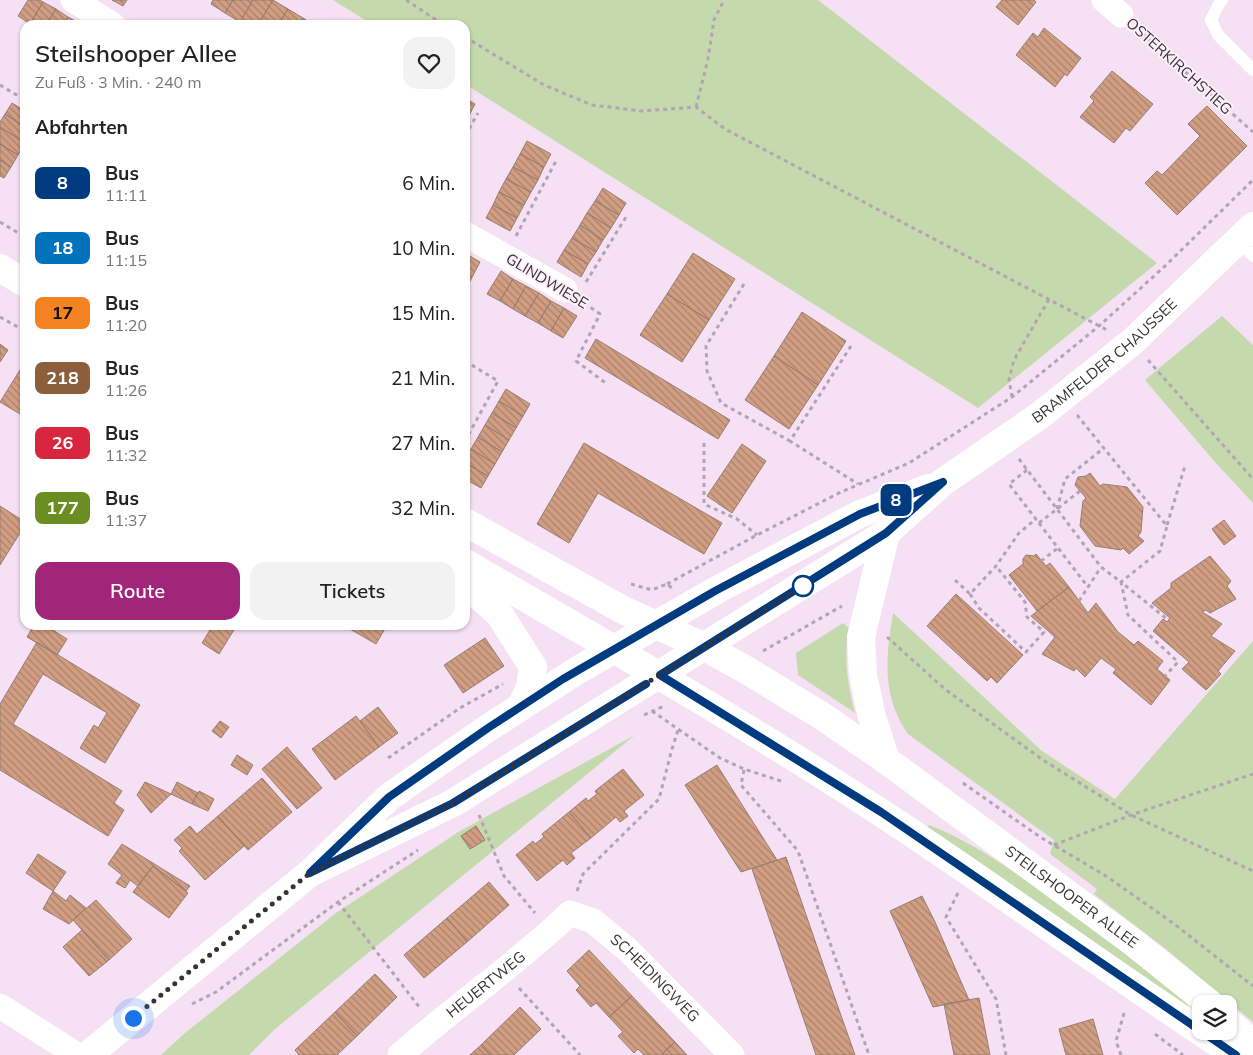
<!DOCTYPE html>
<html lang="de">
<head>
<meta charset="utf-8">
<style>
	:root { --surface:#fff; --page:#f2f2f2; --text:#222; --muted:#767676; --accent:#a12579 }
	body { margin:0; font-family:Mulish,sans-serif; background:var(--page); color:var(--text); height:100vh; display:flex; flex-direction:column; font-size:19px; white-space:nowrap }
	* { box-sizing:border-box; margin:0 }
	p { font-size:16px; color:var(--muted) }
	.icon { flex:none; width:28px; height:28px; fill:none; stroke:currentColor; stroke-width:2; stroke-linecap:round; stroke-linejoin:round }
	.map { position:relative; flex:1; overflow:hidden }
	.sheet { position:absolute; left:20px; top:20px; width:450px; height:610px; display:flex; flex-direction:column; background:var(--surface); border-radius:15px; box-shadow:0 1px 4px #0004 }
	.sheet>* { flex:none }
	.badge { padding:0 10px; border-radius:8px; font-size:18px; line-height:32px }
	.tools { position:absolute; left:1192px; top:995px; display:grid; gap:10px }
	.tools a { display:grid; place-items:center; width:45px; height:45px; border-radius:10px; background:var(--surface); box-shadow:0 1px 4px #0004; font-size:25px }
	.you { position:absolute; width:25px; height:25px; margin:-12px; border:4px solid #fff; border-radius:50%; background:#1a73e8; box-shadow:0 0 0 8px #1a73e833 }
	.map>.badge { position:absolute; translate:-50% -50%; box-shadow:0 0 0 2px #fff }
	h2 { padding:0 15px; font-size:19px; line-height:45px }
	.round { display:grid; place-items:center; flex:none; width:52px; height:52px; border-radius:15px; background:var(--page) }
	.head { display:flex; align-items:center; justify-content:space-between; height:85px; padding:0 15px }
	h1 { font-size:24px; font-weight:600; line-height:38px }
	.button { display:flex; gap:10px; margin-top:auto; padding:10px 15px }
	.button a { flex:1; height:58px; border-radius:15px; background:var(--accent); color:#fff; font-size:20px; font-weight:600; line-height:58px; text-align:center }
	.button a+a { background:var(--page); color:var(--text) }
	ul { padding:0; list-style:none }
	li { display:flex; align-items:center; gap:15px; height:65px; padding:0 15px }
	li div { flex:1 }
	li b { display:block; font-size:19px }
	li em { font-style:normal }
	li .badge { min-width:55px; font-weight:700; text-align:center }
	.map>svg:first-child { display:block }
	.green { fill:#c4daac }
	.building { fill:url(#building-back-hatch); stroke:#967e71 }
	.lines { fill:none; stroke-linecap:round; stroke-linejoin:round }
	.path { stroke:#b4a3b3; stroke-width:3; stroke-dasharray:4 4; stroke-linecap:butt }
	.lane { stroke:#fff; stroke-width:12 }
	.street { stroke:#fff; stroke-width:25 }
	.secondary { stroke:#fff; stroke-width:28 }
	.primary { stroke:#fff; stroke-width:28 }
	.line-casing { stroke:#fff; stroke-width:11 }
	.line { stroke:#003b80; stroke-width:8 }
	.walk { stroke:#393139; stroke-width:5; stroke-dasharray:0 9 }
	.stop-dot { fill:#fff; stroke:#003b80; stroke-width:2.5 }
	.labels { text-anchor:middle; stroke-width:4; stroke-linejoin:round; paint-order:stroke }
	.street-label { font-size:15px; fill:#393139; stroke:#fdf0fc }
</style>
</head>
<body>
<div class="map">
<svg width="1253" height="1055" viewBox="0 0 1253 1055">
	<defs>
		<pattern id="building-back-hatch" width="6" height="6" patternUnits="userSpaceOnUse" patternTransform="scale(1.25)"><rect width="6" height="6" fill="#d19e82"/><path d="M-1 5l2 2M0 0l6 6M5-1l2 2" fill="none" stroke="#ab816b"/></pattern>
	</defs>
	<rect width="100%" height="100%" fill="#f5e0f4"/>
	<path class="green" d="M333,0h485l339,263 -179,145 -513,-324v-59h-92z
		M1222,316l31,29v158l-39,-42 -69,-81z
		M893,613l149,138 73,48 138,-158v381l-86,-72 -73,-56 3,-5 -47,-35 4,-14 -146,-106c-27,-39 -22,-77 -15,-121z
		M843,623l6,5c-6,29 -1,58 6,85l-57,-38 -2,-22z
		M635,735l-360,294 -26,26h-88l24,-22 151,-120 124,-82z
		M929,825c48,19 85,47 127,77 45,33 90,67 134,101l-2,4 -261,-180z"/>
	<path class="building" d="M28,0h12l3,2 -13,22 -12,-8z
		M112,0h15l-4,6z
		M213,0h20l-8,13 -14,-9z
		M233,0h20l-13,22 -15,-9z
		M253,0h20l-15,25h-13l-5,-3z
		M273,0l15,9 -10,16h-20z
		M1002,0h32l2,2 -18,23 -22,-18z
		M43,2l13,7 -10,16h-14l-2,-1z
		M56,9l12,8 -5,8h-17z
		M288,9l15,9 -5,7h-20z
		M68,17l13,7 -1,1h-17z
		M303,18l11,7h-16z
		M1044,28l37,30 -14,18 -2,-2 -10,13 -39,-32 17,-22 5,4z
		M1112,71l41,33 -23,27 -4,-3 -12,15 -34,-26 14,-16 -4,-4z
		M465,98l10,6 -7,13 -3,-2z
		M12,103l13,8v16l-20,-13z
		M1207,106l40,40 -70,69 -32,-32 12,-12 5,4 38,-39 -12,-12z
		M5,114l20,13v16l-25,-16v-5z
		M0,127l25,16 -7,12 -18,-11z
		M527,141l24,13 -7,13 -24,-13z
		M0,144l18,11 -7,12 -11,-7z
		M520,154l24,13 -6,13 -25,-13z
		M0,160l11,7 -7,11 -4,-2z
		M513,167l25,13 -7,12 -25,-13z
		M506,179l25,13 -7,13 -25,-13z
		M603,188l23,15 -7,12 -24,-14z
		M499,192l25,13 -7,13 -24,-13z
		M595,201l24,14 -8,13 -24,-15z
		M493,205l24,13 -7,13 -24,-13z
		M587,213l24,15 -8,12 -23,-15z
		M580,225l23,15 -7,12 -24,-14z
		M572,238l24,14 -8,12 -24,-14z
		M564,250l24,14 -7,13 -24,-15z
		M693,253l42,26 -26,41 -42,-26z
		M468,255l12,7 -11,21 -4,-2v-21z
		M501,271l12,8 -13,22 -13,-7z
		M513,279l13,7 -13,23 -13,-8z
		M526,286l13,7 -14,23 -12,-7z
		M539,293l12,8 -13,22 -13,-7z
		M667,294l42,26 -27,42 -42,-27z
		M551,301l13,7 -13,23 -13,-8z
		M564,308l13,8 -14,22 -12,-7z
		M802,312l44,29 -28,44 -44,-29z
		M596,339l134,81 -12,19 -133,-81z
		M0,344l8,6 -8,12z
		M774,356l44,29 -29,44 -44,-29z
		M25,362v55l-25,-15z
		M506,389l24,15 -7,12 -24,-15z
		M499,401l24,15 -7,12 -24,-15z
		M492,413l24,15 -7,12 -24,-15z
		M485,425l24,15 -7,12 -24,-15z
		M478,437l24,15 -7,12 -24,-15z
		M584,443l138,80 -18,31 -106,-61 -29,50 -32,-19z
		M742,444l24,17 -34,52 -25,-17z
		M471,449l24,15 -7,12 -23,-13v-4z
		M465,463l23,13 -7,12 -16,-9z
		M1090,473l10,13 3,-2 24,3 16,20 -2,25 -3,4 6,5 -15,13 -6,-6 -2,2 -26,-4 -15,-20 3,-25 3,-3 -11,-13 3,-8 8,-1z
		M0,506l25,16v3l-25,40z
		M1224,520l12,16 -12,9 -12,-16z
		M1036,554l10,12 4,-3 19,24 -32,24 -28,-36 14,-11v-5l3,-4 8,1z
		M1210,556l21,25 -4,5 9,13 -26,14 -4,-3 -4,2 20,12 -11,12 24,15 -17,20 3,3 -15,16 -24,-21 7,-7 -36,-31 10,-12 4,3 3,-4 -18,-15 19,-15v-5z
		M1069,587l19,26 8,-10 22,29 16,13 4,-4 25,20 -6,8 13,11 -19,25 -38,-32 3,-4 -15,-11 -16,19 -9,-9 -2,3 -32,-17 13,-17 -24,-21z
		M956,594l67,61 -26,28 -6,-6 -4,4 -60,-55z
		M34,625h11l22,14 -10,16 -30,-18z
		M213,625h24l-18,29 -17,-11z
		M343,625h44l-11,19z
		M485,638l19,28 -41,27 -19,-28z
		M37,642l103,63 -35,58 -25,-15 14,-23 4,3 9,-15 -64,-39 -30,50 109,67 -8,12 10,7 -16,26 -108,-66v-66z
		M378,707l20,26 -19,14 -19,-26z
		M356,716l23,31 -44,33 -23,-31z
		M220,721l9,6 -8,11 -9,-7z
		M287,747l35,41 -25,21 -35,-40z
		M237,755l16,10 -6,10 -16,-10z
		M717,765l15,24 45,71 -36,12 -56,-87z
		M623,769l21,26 -20,16 4,5 -8,6 -4,-5 -25,21 -22,-26 17,-14 2,3 9,-7 -2,-3z
		M262,778l30,34 -44,38 -30,-34z
		M145,782l26,12 -20,19 -14,-18z
		M177,782l21,11 -6,11 -21,-10z
		M199,791l15,8 -6,12 -16,-7z
		M569,812l22,26 -20,15 4,5 -8,7 -4,-5 -26,21 -21,-26 17,-14 2,3 9,-7 -2,-3z
		M218,816l26,30 -39,34 -26,-29 3,-3 -8,-8 16,-14 7,8z
		M476,826l9,14 -15,9 -9,-13z
		M122,844l68,42 -4,5 -33,-25 -15,20 -8,-6 -5,8 -9,-5 6,-8 -14,-11z
		M38,854l28,18 -13,19 -27,-18z
		M786,857l46,133 23,65h-39l-64,-186z
		M153,866l35,27 -19,25 -36,-26z
		M489,882l20,23 -42,37 -20,-24z
		M53,891l13,10 4,-6 16,13 -17,16 -26,-15z
		M922,896l13,26 34,78 -36,7 -43,-96z
		M96,900l36,39 -23,21 -36,-40z
		M447,918l20,24 -43,36 -20,-23z
		M82,930l27,30 -20,16 -26,-29z
		M589,950l43,46 -23,21 -13,-14 -5,4 -15,-17 4,-4 -13,-15z
		M375,974l22,23 -40,39 -22,-24z
		M632,996l43,46 -14,13h-17l-6,-6 -4,4 -16,-17 5,-4 -14,-15z
		M979,998l11,57h-36l-10,-51z
		M520,1007l21,22 -27,26h-24l-9,-10z
		M335,1012l22,24 -20,19h-38l-4,-5z
		M1093,1019l10,36h-37l-7,-26z
		M675,1042l12,13h-26z
		M481,1045l9,10h-20z"/>
	<g class="lines">
		<path class="path" d="M406,0l38,25
			M1137,29l116,103
			M465,37l79,48 48,20 50,6 54,-4 29,22 382,201
			M0,85l25,15
			M696,107l12,-48 6,-39 10,-20
			M465,136l13,-23
			M0,222l25,15
			M516,236l40,-75
			M586,282l40,-65
			M744,284l-38,62 1,25 14,32 69,38
			M584,303l16,11 -24,47 31,23
			M0,317l25,14
			M851,346l-61,95 68,43
			M1148,360l105,119
			M465,361l33,20 -33,60
			M1012,397l-3,-18 5,-19 35,-61
			M1077,415l90,111 -7,25 -39,31 47,38
			M704,443v61l33,15 20,16
			M1019,459l82,108 20,15 7,33 50,47 -13,14
			M1027,470l-18,14 79,103
			M1057,509l8,-30 39,-31
			M1039,523l41,-32
			M1167,525l18,-59
			M1041,561l17,-13
			M955,580l15,14 26,-28 23,-33 17,-14
			M631,584l21,6 15,-6 5,4
			M667,584l90,-49 84,-43 68,-29 103,-66 87,-71 65,-59 89,-87
			M970,594l9,14 47,44 18,-20 -17,-15 -2,-15 -29,-36
			M1079,601l22,-34
			M887,637l59,53 97,70 88,55 122,56
			M763,651l79,-45
			M652,711l68,47 24,11 40,13
			M644,715l20,-9
			M388,758l72,-50 43,-24
			M744,770l-3,15 57,66 71,204
			M963,783l77,54 66,39 67,47 80,63
			M479,815l25,61 31,37
			M1054,845l77,-30 122,-41
			M577,891l6,-17 76,-75 13,-50 6,-19
			M958,893l-12,24 50,82 10,56
			M338,902l82,106
			M519,988l61,67
			M192,1004l24,-12 122,-90 80,-52
			M1155,1034l28,21
			M1121,1055l-5,-14 9,-31"/>
		<path class="lane" d="M1222,0l-3,4 -8,16 7,15 35,35
			M1238,240l15,16"/>
		<g class="street">
			<path d="M73,0l40,25"/>
			<path d="M1104,0l17,15"/>
			<path d="M465,234l100,56"/>
			<path d="M0,1006l77,49"/>
			<path id="s1" d="M400,1055c55,-49 117,-91 170,-142l23,8 35,29 104,105"/>
		</g>
		<g class="secondary">
			<path d="M0,268l25,15"/>
			<path id="s2" d="M465,522l158,88 82,37 43,24 74,45 64,44 248,183 76,61"/>
			<path d="M465,563c141,81 282,162 418,251 119,78 233,163 353,241"/>
			<path d="M469,565l9,30 22,20 33,52 -3,20 -8,18"/>
			<path d="M886,760l-14,-43 -9,-42 -2,-38 25,-104"/>
			<path d="M1229,1022l24,23"/>
		</g>
		<g class="primary">
			<path id="s3" d="M310,873l143,-70 433,-270 57,-51 96,-66 93,-74 121,-116"/>
			<path d="M88,1055l222,-182 79,-76 99,-69 90,-58 137,-79 145,-77 68,-26"/>
		</g>
	</g>
	<g class="lines">
		<g class="line-casing">
			<path id="line" d="M646,684l-193,119 -143,70 79,-76 99,-69 75,-49 152,-88 145,-77 83,-32 -57,51 -226,142 221,137 355,243"/>
		</g>
		<use href="#line" class="line"/>
		<path class="walk" d="M133,1018l177,-145 143,-70 350,-217"/>
	</g>
	<circle class="stop-dot" cx="803" cy="586" r="10"/>
	<g class="labels">
		<g class="street-label">
			<text transform="translate(1179 66) rotate(42)" y="5">OSTERKIRCHSTIEG</text>
			<text transform="translate(547 281) rotate(31)" y="5">GLINDWIESE</text>
			<text dy="5" stroke="none"><textPath href="#s3" startOffset="948">BRAMFELDER CHAUSSEE</textPath></text>
			<text dy="5" stroke="none"><textPath href="#s2" startOffset="715">STEILSHOOPER ALLEE</textPath></text>
			<text dy="5" stroke="none"><textPath href="#s1" startOffset="330">SCHEIDINGWEG</textPath></text>
			<text dy="5" stroke="none"><textPath href="#s1" startOffset="111">HEUERTWEG</textPath></text>
		</g>
	</g>
</svg>
<div class="tools">
<a><svg class="icon" aria-label="layers" viewBox="0 0 24 24"><path d="M12 4l9 5-9 5-9-5zM3 14l9 5 9-5"/></svg></a>
</div>
<div class="you" style="left:133px;top:1018px"></div>
<b class="badge" style="left:896px;top:500px;background:#003b80;color:#fff">8</b>
<section class="sheet">
<div class="head"><div><h1>Steilshooper Allee</h1><p>Zu Fuß · 3 Min. · 240 m</p></div><a class="round"><svg class="icon" aria-label="heart" viewBox="0 0 24 24"><path d="M12 20l-8-8c-3-5 5-10 8-4 3-6 11-1 8 4z"/></svg></a></div>
<h2>Abfahrten</h2>
<ul>
<li><span class="badge" style="background:#003b80;color:#fff">8</span><div><b>Bus</b><p>11:11</p></div><em>6 Min.</em></li>
<li><span class="badge" style="background:#0072bc;color:#fff">18</span><div><b>Bus</b><p>11:15</p></div><em>10 Min.</em></li>
<li><span class="badge" style="background:#f58220;color:#111">17</span><div><b>Bus</b><p>11:20</p></div><em>15 Min.</em></li>
<li><span class="badge" style="background:#8b5e3c;color:#fff">218</span><div><b>Bus</b><p>11:26</p></div><em>21 Min.</em></li>
<li><span class="badge" style="background:#d7263d;color:#fff">26</span><div><b>Bus</b><p>11:32</p></div><em>27 Min.</em></li>
<li><span class="badge" style="background:#6b8e23;color:#fff">177</span><div><b>Bus</b><p>11:37</p></div><em>32 Min.</em></li>
</ul>
<div class="button"><a>Route</a><a>Tickets</a></div>
</section>
</div>
</body>
</html>
